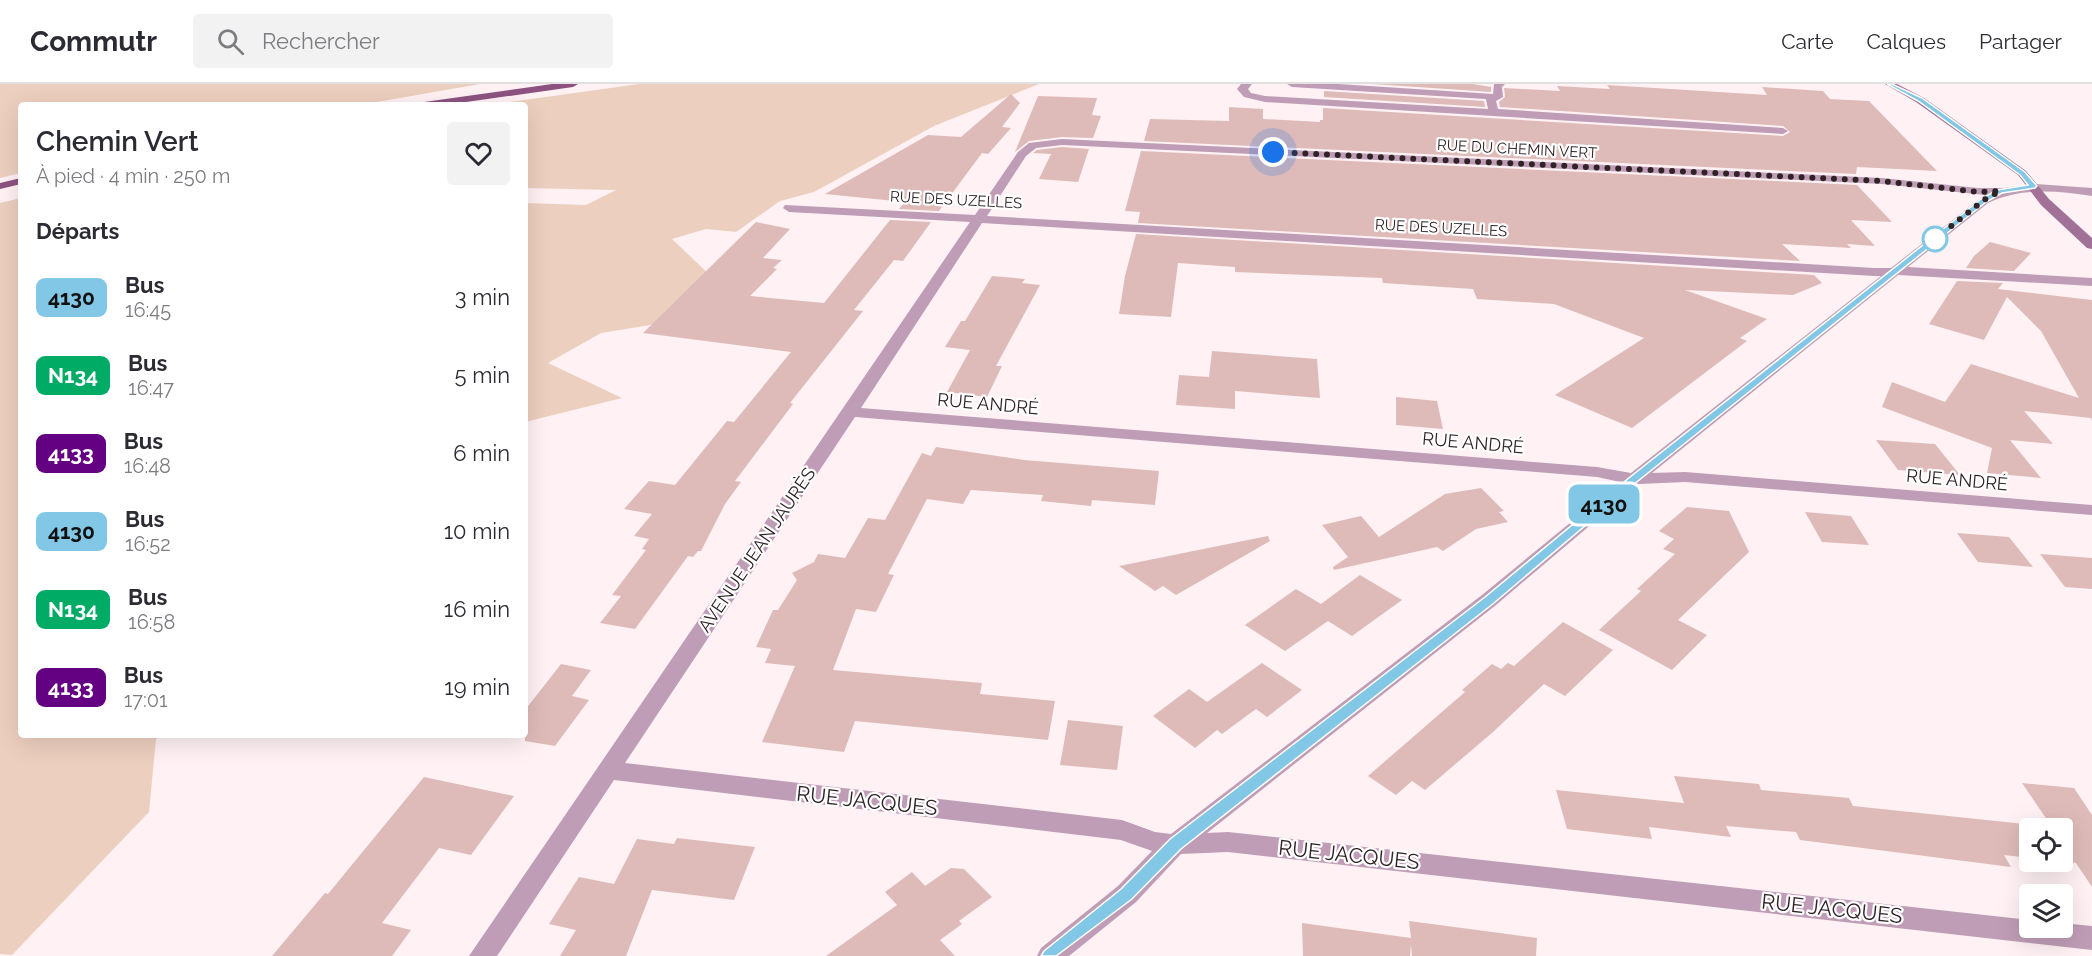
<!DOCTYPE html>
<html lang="fr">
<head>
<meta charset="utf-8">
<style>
	:root { --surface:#fff; --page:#f2f2f3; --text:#2b2b33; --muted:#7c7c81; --line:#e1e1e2 }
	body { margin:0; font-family:Raleway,sans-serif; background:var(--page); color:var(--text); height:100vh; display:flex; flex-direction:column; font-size:22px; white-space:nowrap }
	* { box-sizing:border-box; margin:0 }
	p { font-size:20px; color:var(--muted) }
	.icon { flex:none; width:33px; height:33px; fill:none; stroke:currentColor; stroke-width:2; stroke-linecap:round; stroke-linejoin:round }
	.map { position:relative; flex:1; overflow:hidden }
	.side { position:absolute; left:18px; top:18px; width:510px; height:636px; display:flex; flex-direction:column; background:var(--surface); border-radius:6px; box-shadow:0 6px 24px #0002 }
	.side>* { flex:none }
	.badge { padding:0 12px; border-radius:9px; font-size:21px; line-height:39px }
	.controls { position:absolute; left:2019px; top:734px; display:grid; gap:12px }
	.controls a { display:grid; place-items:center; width:54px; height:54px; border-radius:6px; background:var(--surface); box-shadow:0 6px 24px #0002; font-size:30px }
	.you { position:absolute; width:30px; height:30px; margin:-15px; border:4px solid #fff; border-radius:50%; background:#1a73e8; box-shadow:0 0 0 9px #1a73e833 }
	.map>.badge { position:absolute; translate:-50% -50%; box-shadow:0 0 0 3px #fff }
	h2 { padding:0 18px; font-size:22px; line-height:54px }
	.round { display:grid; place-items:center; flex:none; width:63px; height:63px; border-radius:6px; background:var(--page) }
	.head { display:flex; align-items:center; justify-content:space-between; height:102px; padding:0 18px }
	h1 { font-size:28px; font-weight:600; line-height:45px }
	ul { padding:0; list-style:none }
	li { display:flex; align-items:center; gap:18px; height:78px; padding:0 18px }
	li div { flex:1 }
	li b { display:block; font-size:22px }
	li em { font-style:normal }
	li .badge { min-width:66px; font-weight:700; text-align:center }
	header { display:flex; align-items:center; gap:36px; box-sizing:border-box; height:84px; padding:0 30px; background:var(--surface); border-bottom:2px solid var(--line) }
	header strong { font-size:28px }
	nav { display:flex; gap:33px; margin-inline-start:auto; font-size:21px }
	.search { width:420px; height:54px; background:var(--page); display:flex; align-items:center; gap:15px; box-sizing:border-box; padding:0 21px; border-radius:6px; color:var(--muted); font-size:22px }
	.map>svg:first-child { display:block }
	.green { fill:#edcfbf }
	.building { fill:#debbb8 }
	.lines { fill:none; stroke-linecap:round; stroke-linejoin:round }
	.lane { fill:#bf9db6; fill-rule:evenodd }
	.street { fill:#bf9db6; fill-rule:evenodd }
	.secondary { fill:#a27197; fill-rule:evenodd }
	.primary { fill:#8d5281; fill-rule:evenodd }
	.line { fill:#82c8e6; stroke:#fff; stroke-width:1.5 }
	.walk { stroke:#302326; stroke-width:6; stroke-dasharray:0 10.8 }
	.stop-dot { fill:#fff; stroke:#82c8e6; stroke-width:3 }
	.labels { text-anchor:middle; stroke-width:4.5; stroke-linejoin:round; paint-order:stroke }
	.far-street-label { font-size:15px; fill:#302326; stroke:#fff }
	.street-label { font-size:18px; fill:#302326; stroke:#fff }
	.near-street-label { font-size:21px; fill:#302326; stroke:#fff }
</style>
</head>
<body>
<header>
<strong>Commutr</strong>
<div class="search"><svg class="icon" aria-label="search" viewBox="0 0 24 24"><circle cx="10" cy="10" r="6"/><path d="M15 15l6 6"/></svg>Rechercher</div>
<nav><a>Carte</a><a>Calques</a><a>Partager</a></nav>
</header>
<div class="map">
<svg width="2092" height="872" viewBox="0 0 2092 872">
	<rect width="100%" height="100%" fill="#fff1f4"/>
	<path class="green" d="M0,0h480l-120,21h-339v68l-21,5z
		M639,0h400l-105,42 -120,66 -34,9 -44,31 -30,-3 -34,10 43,41 -52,43 -62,10 -53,30 74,35 -97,24v-219l61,2 30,-15 -91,-2v-83h-36z
		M21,114v537h142l-7,4 -7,73 -137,143 -12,-1v-751z"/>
	<path class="building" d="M1373,0h100l18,3v5z
		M1607,1l160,10 -5,-8 61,4 7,8 39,2 68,70 -80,-4 -1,7 -712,-33 6,-22 79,2v-14l34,2v10l57,3v-2h3v-12l460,28 7,-4 -7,-6 -283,-19 -1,-5 6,-5 -1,-9 56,3 -3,-5 53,3z
		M1324,7l160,10 1,6 -161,-10z
		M1011,10l9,9 -18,24 9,1 -23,26 -6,-1 -43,58 -40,-2 6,-7 -80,-8 103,-59 33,2z
		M1038,12l59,2 -5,17 9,1 -8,22 -31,-1 -33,4 -14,11z
		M1062,63l27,2 -11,33 -39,-3 12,-25 -18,-1 4,-3z
		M1141,67l716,34 35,37 -41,-2 24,26 -28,-2 4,4 -69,-4 18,17 -662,-38 2,-11 -15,-1z
		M890,136l41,2 -28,39 -9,-1 -40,50 9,1 -73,92 3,1 -58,77 6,1 -16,22 -24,47h-3l-5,6 -5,-1 -53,73 -35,-6 21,-27 -9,-1 34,-45 -4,-1 7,-10 -15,-3 18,-22 -28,-5 25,-28 26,4 52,-64 7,1 57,-70 -148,-19 113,-111 34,7 -27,29 19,2 -9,8 4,1 -27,27 74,7z
		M1136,150l678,41 8,8 -29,12 -108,-5 82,29 -27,19 7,3 -115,87 -77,-33 89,-57 -90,-34 -77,-5 -4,-10 -90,-6 -1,-5 -147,-6v-5l-57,-4 -7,54 -52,-3 6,-38z
		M1990,158l41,11 -17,18 -48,-3 8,-12z
		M992,192l33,3 -3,4 18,2 -44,81h6l-15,31 -40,-5 23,-42 -25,-3 16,-26h4z
		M1957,197l46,2 -5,6 94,11v121l-1,-3 -67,-7 29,33 -43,-4 31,38 -54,-5 5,-25 -110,-41 10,-25 53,20 26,-38 108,34 -38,-67 -34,-34 -23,43 -55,-16z
		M1212,267l105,8 3,39 -85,-7v18l-59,-4 3,-30 30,2z
		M1396,313l41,4 6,28 -47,-4z
		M1876,356l59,4 25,31 -62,-5z
		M936,363l88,13 135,11 -4,34 -63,-5 -1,6 -50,-5 2,-6 -72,-5 -8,14 -36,-5 -39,75 6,1 -18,37 -20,-3 -23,61 149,13 -2,11 75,7 -7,39 -193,-19 -11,31 -82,-10 33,-76 -30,-3 6,-14 -15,-2 17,-37h5l19,-30 -5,-7 22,-11 4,-8 27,4 23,-40 17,2 37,-67 9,3z
		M1481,404l23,23 -5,1 9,10 -32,7 -33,22 -6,-4 -103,23 -1,-3 15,-10 -26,-32 39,-9 18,21 66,-43z
		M1687,423l42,4 20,41 -71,68 29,15 -35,35 -73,-40 42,-39 -4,-2 38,-35 -12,-5 11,-10 -15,-8z
		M1805,428l46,4 18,29 -47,-3z
		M1957,449l52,4 24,30 -55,-5z
		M1268,452l2,5 -94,54 -13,-9 -8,5 -36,-25z
		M2040,470l52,4v31l-27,-2z
		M1360,491l42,25 -50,36 -24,-15 -43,30 -40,-26 51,-36 25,15z
		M1563,538l50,28 -48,46 -21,-12 -51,48 -68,58 -13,-9 -16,14 -28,-19 97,-84 -3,-2 30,-26 9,5 7,-6 6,3z
		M1262,579l40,27 -35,27 -11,-8 -34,25 -5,-4 -22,18 -42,-32 36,-27 18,13z
		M561,580l30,6 -19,26 17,4 -34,46 -30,-5v-31z
		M1068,636l55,6 -6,44 -57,-5z
		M1674,692l85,8 2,6 88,8 4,8 199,21 -30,-44 52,5 18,27v72l-16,-24 -15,-2h1v-33h-32v30l-26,-3 7,12 -211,-27 -4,-8 -70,-6 5,11 -82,-10 3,12 -85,-10 -11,-39 128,13z
		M424,693l90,19 -43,59 -32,-7 -57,75 29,7 -19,26h-120l53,-63 3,1z
		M677,754l78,9 -21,53 -82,-10 -26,66h-66l16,-26 -27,-6 30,-47 35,7 23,-45 37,5z
		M951,784l13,1 28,28 -33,24 3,3 -22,16 15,16h-129l71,-51 -12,-13 27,-20 13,14z
		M1409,837l128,17 -1,18h-124l-1,-12 -1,12h-107l-1,-33 109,15z"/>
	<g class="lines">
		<path class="lane" d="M1241,0h11l-4,5 3,4 14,3 223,13 -2,-10 -194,-12 -5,-3h51l155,10 1,-10h11l-3,3 1,10 -7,4 2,8 285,19 5,3 -5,3 -518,-32 -21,-5 -7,-8z"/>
		<path class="street" d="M1062,55l820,39 96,10h25l33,-4 56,4v8c-36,-5 -70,-9 -104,7l-80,64 184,11v8l-194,-11 -246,198 33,-1 407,33v10l-407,-33 -46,2 -143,121 -289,228 21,-1 802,88v7h32v-4l30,3v24l-864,-98 -47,2 -45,48 -67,54h-32l4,-8 77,-62 34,-35 -31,-11 -507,-60 -117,176h-28l501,-734 -181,-10 -6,-4 2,-3 190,10 43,-63 11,-9zM1062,61l820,39 103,11 -94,73h-17l-887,-52 39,-60 10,-8zM982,139l892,53h7l-250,197 -34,-6 -736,-59zM855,333l742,60 23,5 -138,113 -311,239 -16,-2 -33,-12 -497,-57z"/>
		<path class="secondary" d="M1885,0h12l27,14 102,73 23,28 43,39v11l-5,-1 -46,-43 -23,-30 -102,-73z"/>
		<path class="primary" d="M552,0h26l-5,3 -128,18h-26l5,-3z
			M21,94v6l-21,5v-6z"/>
	</g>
	<path class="line" d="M1887,0h5l30,14 103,74 12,14 -2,2 -33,5 -16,9 -348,279 -144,122 -313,246 -49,50 -76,57h-15l3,-5 77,-62 49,-50 315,-242 145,-120 351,-278 16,-9 31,-5 -8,-10 -102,-74z"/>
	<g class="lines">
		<path class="walk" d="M1273,68l609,29 96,11 22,-1 -16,9 -49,39"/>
	</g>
	<circle class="stop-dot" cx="1935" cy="155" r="12"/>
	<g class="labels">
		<g class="far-street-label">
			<text transform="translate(1517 65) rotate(3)" y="5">RUE DU CHEMIN VERT</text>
			<text transform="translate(956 116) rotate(3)" y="5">RUE DES UZELLES</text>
			<text transform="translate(1441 144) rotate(3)" y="5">RUE DES UZELLES</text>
		</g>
		<g class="street-label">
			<text transform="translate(988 320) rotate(5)" y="6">RUE ANDRÉ</text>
			<text transform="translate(1473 359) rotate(5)" y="6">RUE ANDRÉ</text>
			<text transform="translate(1957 396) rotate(5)" y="6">RUE ANDRÉ</text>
			<text transform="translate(757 466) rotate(-56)" y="6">AVENUE JEAN JAURÈS</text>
		</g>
		<g class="near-street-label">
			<text transform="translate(867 717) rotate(6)" y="7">RUE JACQUES</text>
			<text transform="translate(1349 771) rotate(6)" y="7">RUE JACQUES</text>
			<text transform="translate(1832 825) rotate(6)" y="7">RUE JACQUES</text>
		</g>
	</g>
</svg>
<div class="controls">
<a><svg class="icon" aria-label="locate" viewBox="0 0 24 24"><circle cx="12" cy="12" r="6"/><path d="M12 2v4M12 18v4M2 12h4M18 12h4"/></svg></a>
<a><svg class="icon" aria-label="layers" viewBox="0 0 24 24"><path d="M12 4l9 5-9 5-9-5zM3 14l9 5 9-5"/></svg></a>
</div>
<div class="you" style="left:1273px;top:68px"></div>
<b class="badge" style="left:1604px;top:420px;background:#82c8e6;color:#111">4130</b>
<section class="side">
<div class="head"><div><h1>Chemin Vert</h1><p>À pied · 4 min · 250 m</p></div><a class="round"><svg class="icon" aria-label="heart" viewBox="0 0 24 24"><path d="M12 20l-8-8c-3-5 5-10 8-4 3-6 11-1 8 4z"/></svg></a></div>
<h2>Départs</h2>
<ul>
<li><span class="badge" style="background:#82c8e6;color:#111">4130</span><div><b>Bus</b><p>16:45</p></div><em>3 min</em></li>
<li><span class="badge" style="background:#00ab66;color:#fff">N134</span><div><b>Bus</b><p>16:47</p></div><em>5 min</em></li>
<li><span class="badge" style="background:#640082;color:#fff">4133</span><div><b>Bus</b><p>16:48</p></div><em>6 min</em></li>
<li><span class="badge" style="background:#82c8e6;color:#111">4130</span><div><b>Bus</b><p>16:52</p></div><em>10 min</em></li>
<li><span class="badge" style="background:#00ab66;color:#fff">N134</span><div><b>Bus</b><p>16:58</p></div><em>16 min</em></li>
<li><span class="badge" style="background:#640082;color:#fff">4133</span><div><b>Bus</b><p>17:01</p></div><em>19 min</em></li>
</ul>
</section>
</div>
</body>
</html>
